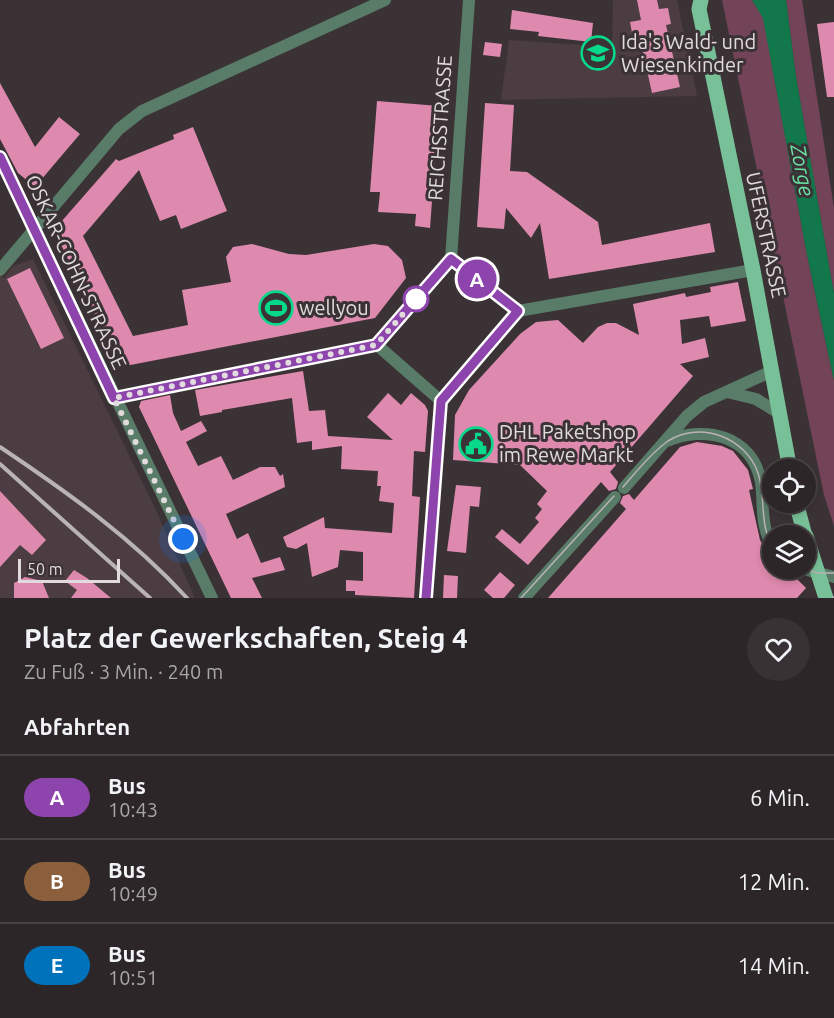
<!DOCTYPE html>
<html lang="de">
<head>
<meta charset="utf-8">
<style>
	:root { --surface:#2c2628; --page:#383234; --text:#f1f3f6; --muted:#a6a5a8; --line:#484345 }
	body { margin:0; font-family:Ubuntu,sans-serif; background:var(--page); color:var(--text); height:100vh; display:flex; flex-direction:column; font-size:22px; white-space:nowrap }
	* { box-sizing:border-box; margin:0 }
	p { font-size:20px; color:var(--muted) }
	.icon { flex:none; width:33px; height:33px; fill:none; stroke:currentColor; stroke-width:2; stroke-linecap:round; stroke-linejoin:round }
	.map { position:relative; height:598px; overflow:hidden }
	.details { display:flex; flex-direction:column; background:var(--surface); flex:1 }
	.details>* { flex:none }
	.badge { padding:0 12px; border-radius:20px; font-size:21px; line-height:39px }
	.controls { position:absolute; left:762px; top:459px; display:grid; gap:12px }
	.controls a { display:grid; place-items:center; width:54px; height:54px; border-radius:50%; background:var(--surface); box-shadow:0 3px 9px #0003,0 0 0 2px var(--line); font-size:30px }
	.scale { position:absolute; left:18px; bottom:15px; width:102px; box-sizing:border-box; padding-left:6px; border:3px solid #e1dbdd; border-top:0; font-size:16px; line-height:21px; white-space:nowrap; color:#e1dbdd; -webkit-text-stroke:4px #3b3236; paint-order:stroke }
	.you { position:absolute; width:30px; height:30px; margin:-15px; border:4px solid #fff; border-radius:50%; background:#1a73e8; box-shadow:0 0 0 9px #1a73e833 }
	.map>.badge { position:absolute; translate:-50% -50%; box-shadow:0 0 0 3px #fff }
	h2 { padding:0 24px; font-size:22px; line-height:54px }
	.round { display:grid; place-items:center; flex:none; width:63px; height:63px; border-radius:32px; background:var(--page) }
	.summary { display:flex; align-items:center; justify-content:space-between; height:102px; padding:0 24px }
	h1 { font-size:28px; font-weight:700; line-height:45px }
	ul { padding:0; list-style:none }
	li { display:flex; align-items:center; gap:18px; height:84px; padding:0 24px; border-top:2px solid var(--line) }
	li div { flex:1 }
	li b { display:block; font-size:22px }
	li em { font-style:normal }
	li .badge { min-width:66px; font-weight:700; text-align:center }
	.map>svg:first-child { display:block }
	.built { fill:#4b3d42 }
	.green { fill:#734358 }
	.water { fill:#12784c }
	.building { fill:#de8aae }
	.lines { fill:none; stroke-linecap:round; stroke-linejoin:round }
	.minor { stroke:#597c68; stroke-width:12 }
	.primary { stroke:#78c198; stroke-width:15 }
	.tram { stroke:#bab3b5; stroke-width:1.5 }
	.rail { stroke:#bab3b5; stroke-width:4 }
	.line-casing { stroke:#fff; stroke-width:14 }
	.line { stroke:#8e44ad; stroke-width:9 }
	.walk { stroke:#e1dbdd; stroke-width:6; stroke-dasharray:0 10.8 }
	.stop-dot { fill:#fff; stroke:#8e44ad; stroke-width:3 }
	.labels { text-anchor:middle; stroke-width:6; stroke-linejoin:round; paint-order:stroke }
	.poi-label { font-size:20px; fill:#e1dbdd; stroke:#3b3236; text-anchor:start }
	.street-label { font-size:20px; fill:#e1dbdd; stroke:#3b3236 }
	.water-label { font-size:21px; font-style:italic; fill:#6ae3a5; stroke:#3b3236 }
</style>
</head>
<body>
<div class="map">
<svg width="834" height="598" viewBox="0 0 834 598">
	<rect width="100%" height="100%" fill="#3b3236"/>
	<path class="built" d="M613,0h64l20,96 -196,4 8,-60 103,7z
		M33,259l122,249 40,90h-195v-323l4,3 9,-12z"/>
	<path class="green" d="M722,0h30l11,17 44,238 27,126v145l-10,-31z
		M786,0h16l32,208v86l-38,-217z"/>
	<path class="water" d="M752,0h34l10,77 38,217v87l-27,-126 -44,-237z"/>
	<path class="building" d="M637,0h20l2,9 9,-1 3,16 -5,1 14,62 -28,6 -10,-45 -7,1 -5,-27 11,-2z
		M512,10l81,13 -2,19 -53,-6 1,-4 -29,-3z
		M834,22v75h-7l-10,-73z
		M485,42l17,2 -2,13 -17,-2z
		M0,83l35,64 24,-30 21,17 -45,53 -17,-14 -18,-34z
		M377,101l62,5 -9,122 -15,-2 1,-12 -38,-2 2,-20h-10z
		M485,103l29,2 -4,66 17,1 71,50 4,23 108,-22 5,29 -166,27 -9,-56 -9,15 -25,-30 -2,21 -27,-2z
		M193,127l34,84 -46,18 -5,-14 -16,6 -21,-51 -56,66 50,100 55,-11 -6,-35 49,-8 -5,-25 7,-10 19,-3 37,10 17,1 68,-11 14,2 14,14 4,18 -31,40 -255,49 -66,-137 62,-71 3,2 55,-22 -1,-4z
		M30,268l34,70 -23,11 -34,-70z
		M738,282l8,39 -35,6 -2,-11 -29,4 2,24 23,-6 4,19 -29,7 13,12 -83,96 8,10 -2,7 -7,2 -8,-9 -73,83 -33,-28 7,-8 18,15 19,-22 -4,-4 7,-9 -5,-5 10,-13 -27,-26 -67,-5 2,-45 14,-25 51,-56 16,-12 22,-2 25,23 15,-16 9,-4h9l23,12 -6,-31 52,-11 1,4 25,-5 -1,-5z
		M303,371l6,40 16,-1 3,26 65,4 -26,-23 21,-24 13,12 10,-12 14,12 3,6 -3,41 -11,-1 -2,45 8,1 -6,101 -59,-3v-4h-9v-11l17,1v-29l-23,-2 -2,17 -26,10 -5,-34 -11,6 -9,-2 -4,-10 41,-20 1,11 67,5 2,-30 -15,-2 2,-15h-4l1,-15 -37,-2 1,-23 -30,4v-9l-15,2 -5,-45 -70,12v2l-22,4 -5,-26z
		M170,395l3,18 8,18 20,-10 6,10 -21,11 12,24 23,-10 12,24 27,-13h15l5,9 3,-2 2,13 -59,27 11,25 11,-6 13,30 19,-6 5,13 -33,8 10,20h-31l-92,-191 2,-6z
		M697,442l25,4 11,5 15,19 5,19 -4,1 11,50 7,12 5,1v15h14l20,20 -9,10h-249l78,-89 -6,-6 3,-7 6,-2 5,6 46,-53z
		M456,485l25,2 -2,20 -9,-1 -4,47 -19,-2z
		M0,491l46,49 -14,15 -12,-10 -20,22z
		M74,570l13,8 24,20h-40l6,-8 -12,-9z
		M500,572l15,13 -11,13h-11l-9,-8z
		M444,575l14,1 -1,22h-14z
		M25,577l17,4 7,17h-35v-15z"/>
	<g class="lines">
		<path class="minor" d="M0,157l212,441
			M451,259l18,-259
			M451,259l67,52
			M0,270l119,-141 23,-18 243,-111
			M518,311l235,-41
			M377,345l74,-86
			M377,345l64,56
			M727,392l29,7 23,14
			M114,398l263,-53
			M441,401l77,-90
			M667,441c38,-16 85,-6 94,41 3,21 -1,43 11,63
			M624,488l63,-72 17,-14 68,-31
			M799,568l35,9
			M426,598l15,-197
			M524,598l91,-101"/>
		<path class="primary" d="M701,0l-2,9 54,261 37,200
			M796,502l9,34
			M806,536l20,62"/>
		<path class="tram" d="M623,487c13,-15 28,-34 45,-46 33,-21 78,-3 90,32 8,24 1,50 14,72
			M799,568l20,5h15
			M521,598l93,-102
			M832,598l2,-1"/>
		<path class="rail" d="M0,447c67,45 132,91 187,151
			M0,464l150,134"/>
	</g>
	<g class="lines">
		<g class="line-casing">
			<path id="line" d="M0,157l114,241 262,-53 75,-86 67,52 -77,90 -15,197"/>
		</g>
		<use href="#line" class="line"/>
		<path class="walk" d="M183,539l-69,-141 262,-53 40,-46"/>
	</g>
	<defs>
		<g id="school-ring" transform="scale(1.725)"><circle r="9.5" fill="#3b3236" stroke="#07d98b" stroke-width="1.5"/><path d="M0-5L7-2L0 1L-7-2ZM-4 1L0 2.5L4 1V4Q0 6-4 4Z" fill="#07d98b"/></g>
		<g id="stadium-ring" transform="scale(1.725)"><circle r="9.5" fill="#3b3236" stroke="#07d98b" stroke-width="1.5"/><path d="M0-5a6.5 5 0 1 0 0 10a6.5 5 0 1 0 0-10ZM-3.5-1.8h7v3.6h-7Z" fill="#07d98b"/></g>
		<g id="civic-ring" transform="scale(1.725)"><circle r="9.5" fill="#3b3236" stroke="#07d98b" stroke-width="1.5"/><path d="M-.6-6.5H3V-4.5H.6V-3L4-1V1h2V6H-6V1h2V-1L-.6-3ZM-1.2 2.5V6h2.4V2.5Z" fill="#07d98b"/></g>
	</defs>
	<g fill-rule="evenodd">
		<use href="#school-ring" x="598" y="53"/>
		<use href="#stadium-ring" x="276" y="308"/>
		<use href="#civic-ring" x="476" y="444"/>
	</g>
	<circle class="stop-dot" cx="416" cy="299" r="12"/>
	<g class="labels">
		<g class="poi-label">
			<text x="621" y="49">Ida's Wald- und<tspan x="621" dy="23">Wiesenkinder</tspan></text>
			<text x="299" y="315">wellyou</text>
			<text x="499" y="439">DHL Paketshop<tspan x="499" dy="23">im Rewe Markt</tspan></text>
		</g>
		<g class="street-label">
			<text transform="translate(440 128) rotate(-86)" y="7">REICHSSTRASSE</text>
			<text transform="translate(766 235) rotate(78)" y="7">UFERSTRASSE</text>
			<text transform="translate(76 272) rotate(65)" y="7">OSKAR-COHN-STRASSE</text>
		</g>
		<g class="water-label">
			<text transform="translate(802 170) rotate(79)" y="7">Zorge</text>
		</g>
	</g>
</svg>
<div class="controls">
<a><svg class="icon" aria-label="locate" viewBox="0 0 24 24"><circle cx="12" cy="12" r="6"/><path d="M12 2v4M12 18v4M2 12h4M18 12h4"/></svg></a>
<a><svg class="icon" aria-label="layers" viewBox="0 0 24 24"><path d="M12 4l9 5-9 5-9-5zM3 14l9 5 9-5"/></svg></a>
</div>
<div class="scale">50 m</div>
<div class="you" style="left:183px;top:539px"></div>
<b class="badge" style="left:477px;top:279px;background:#8e44ad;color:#fff">A</b>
</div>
<section class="details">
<div class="summary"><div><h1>Platz der Gewerkschaften, Steig 4</h1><p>Zu Fuß · 3 Min. · 240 m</p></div><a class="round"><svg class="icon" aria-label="heart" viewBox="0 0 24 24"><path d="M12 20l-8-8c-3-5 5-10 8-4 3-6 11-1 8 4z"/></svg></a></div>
<h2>Abfahrten</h2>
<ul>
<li><span class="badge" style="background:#8e44ad;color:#fff">A</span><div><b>Bus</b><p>10:43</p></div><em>6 Min.</em></li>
<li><span class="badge" style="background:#8b5e3c;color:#fff">B</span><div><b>Bus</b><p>10:49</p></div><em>12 Min.</em></li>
<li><span class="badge" style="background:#0072bc;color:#fff">E</span><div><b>Bus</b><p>10:51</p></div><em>14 Min.</em></li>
</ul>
</section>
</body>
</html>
